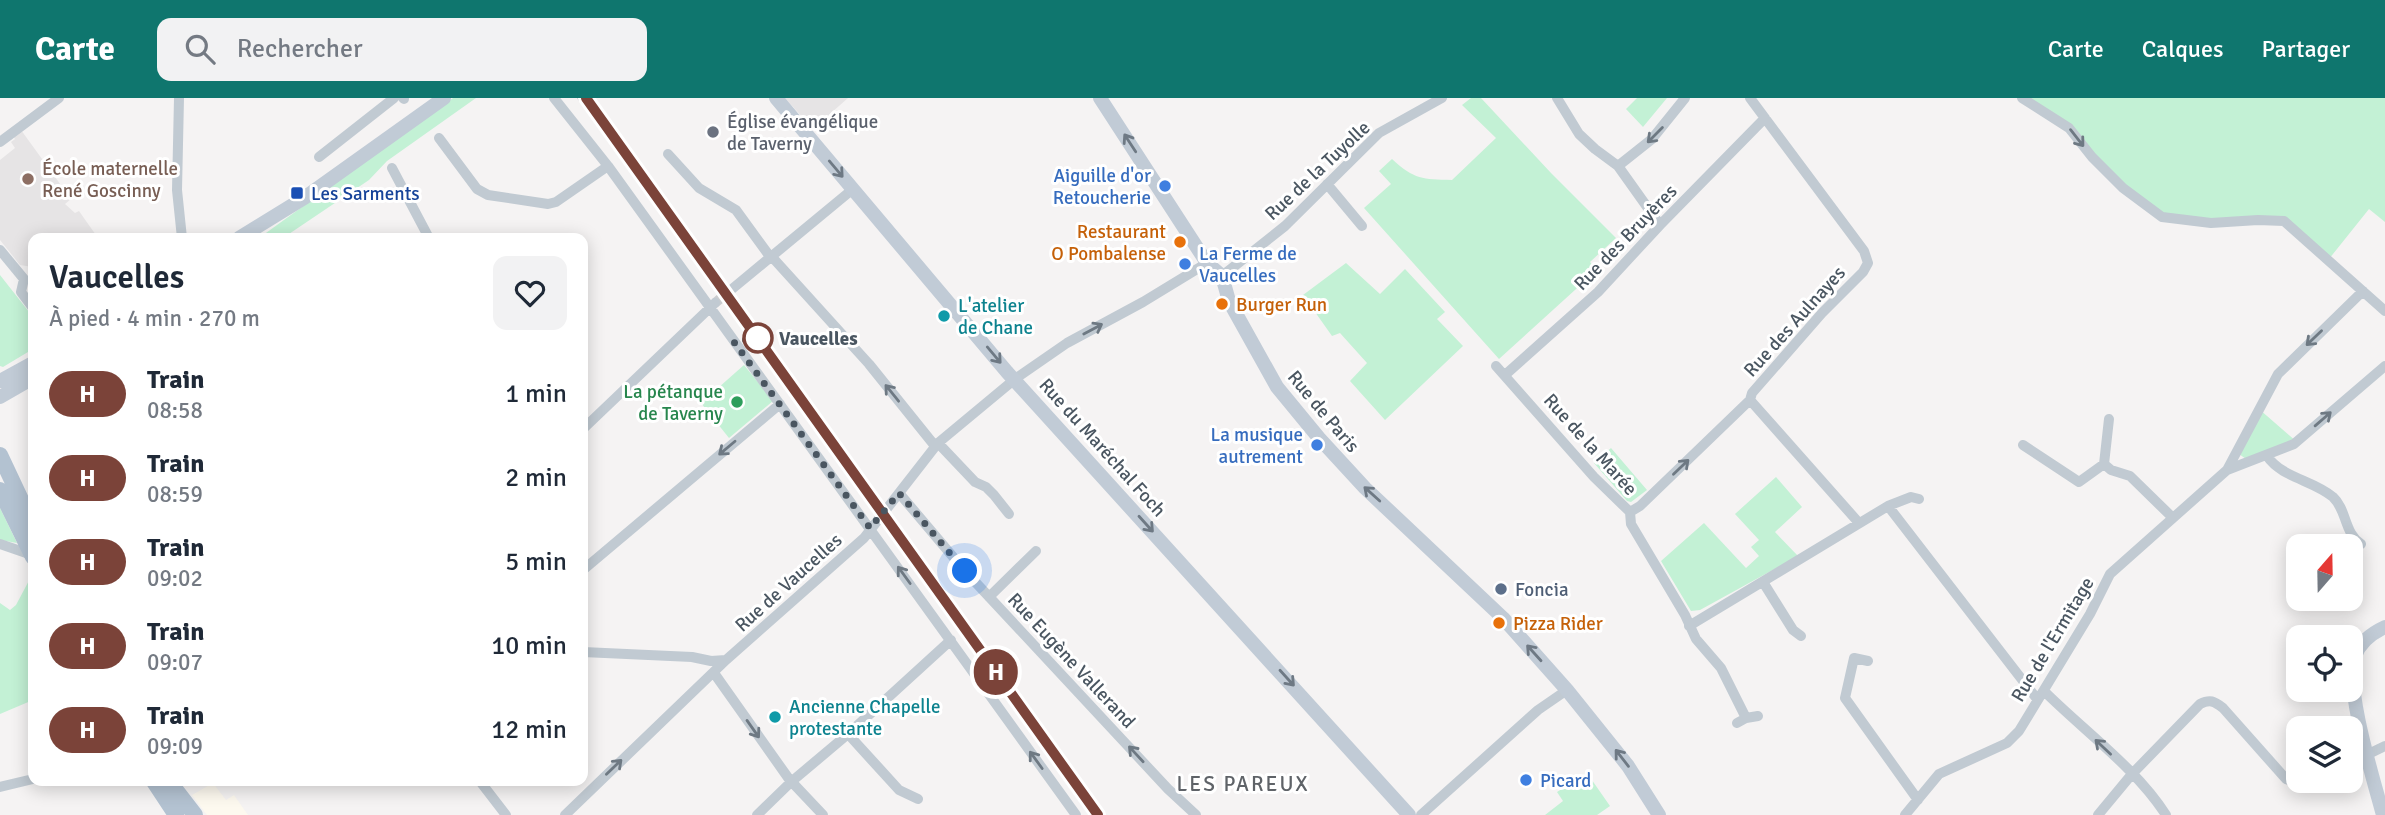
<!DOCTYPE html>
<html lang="fr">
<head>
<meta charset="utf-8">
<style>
	:root { --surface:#fff; --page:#f2f2f3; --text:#1f2937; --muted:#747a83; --accent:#0f766e }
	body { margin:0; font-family:Signika,sans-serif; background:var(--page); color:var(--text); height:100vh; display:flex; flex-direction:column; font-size:26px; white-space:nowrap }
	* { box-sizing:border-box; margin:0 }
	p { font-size:23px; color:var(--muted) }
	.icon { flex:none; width:38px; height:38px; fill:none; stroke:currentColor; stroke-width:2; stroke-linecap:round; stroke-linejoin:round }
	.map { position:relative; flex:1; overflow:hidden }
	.details { position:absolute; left:28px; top:135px; width:560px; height:553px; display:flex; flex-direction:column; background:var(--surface); border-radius:14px; box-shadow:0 4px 18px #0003 }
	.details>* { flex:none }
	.badge { padding:0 14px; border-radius:23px; font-size:24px; line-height:46px }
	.needle { width:46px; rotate:20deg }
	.tools { position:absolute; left:2286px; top:436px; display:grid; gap:14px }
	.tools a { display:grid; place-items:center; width:77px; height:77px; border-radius:14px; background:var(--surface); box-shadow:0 4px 18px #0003; font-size:35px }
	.you { position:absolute; width:35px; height:35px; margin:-18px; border:5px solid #fff; border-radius:50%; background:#1a73e8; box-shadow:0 0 0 10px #1a73e833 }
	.map>.badge { position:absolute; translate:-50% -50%; box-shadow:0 0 0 4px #fff }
	.round { display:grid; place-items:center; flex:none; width:74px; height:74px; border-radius:14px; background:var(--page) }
	.summary { display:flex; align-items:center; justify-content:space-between; height:119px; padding:0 21px }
	h1 { font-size:33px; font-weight:600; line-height:52px }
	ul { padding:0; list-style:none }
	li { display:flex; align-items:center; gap:21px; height:84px; padding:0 21px }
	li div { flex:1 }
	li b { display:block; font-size:26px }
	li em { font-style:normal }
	li .badge { min-width:77px; font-weight:700; text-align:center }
	header { display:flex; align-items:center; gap:42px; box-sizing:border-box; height:98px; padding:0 35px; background:var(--accent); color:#fff }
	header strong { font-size:33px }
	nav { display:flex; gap:38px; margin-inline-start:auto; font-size:24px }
	.search { width:490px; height:63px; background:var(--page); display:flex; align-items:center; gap:18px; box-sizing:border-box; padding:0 24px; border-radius:14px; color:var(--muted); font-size:26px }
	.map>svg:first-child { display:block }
	.commercial { fill:#fdf9ef }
	.education { fill:#e6e4e5 }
	.green { fill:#c3f1d5 }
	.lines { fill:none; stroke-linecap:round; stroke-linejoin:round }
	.street-tunnel { stroke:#caccce; stroke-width:10; stroke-dasharray:10 5; stroke-linecap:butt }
	.street { stroke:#c1cad2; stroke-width:10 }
	.secondary { stroke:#c1cbd6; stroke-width:14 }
	.primary { stroke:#b3c2d1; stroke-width:16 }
	.rail-casing { stroke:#b5b8bd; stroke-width:5 }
	.rail { stroke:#fff; stroke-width:2.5; stroke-dasharray:8; stroke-linecap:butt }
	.oneway { stroke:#6e7983 }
	.oneway2 { stroke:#6e7984 }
	.line-casing { stroke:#fff; stroke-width:16 }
	.line { stroke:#7b4339; stroke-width:10 }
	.walk { stroke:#4a5661; stroke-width:7; stroke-dasharray:0 12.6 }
	.worship-dot { fill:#6b7280; stroke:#fff; stroke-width:2.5 }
	.education-dot { fill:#8d6e63; stroke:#fff; stroke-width:2.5 }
	.shop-dot { fill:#3f7fe0; stroke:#fff; stroke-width:2.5 }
	.transit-dot { fill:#1a4fb4; stroke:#fff; stroke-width:2.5 }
	.food-dot { fill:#e8710a; stroke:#fff; stroke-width:2.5 }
	.culture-dot { fill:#0f9aa8; stroke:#fff; stroke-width:2.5 }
	.stop-dot { fill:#fff; stroke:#7b4339; stroke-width:3.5 }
	.leisure-dot { fill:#2e9e5b; stroke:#fff; stroke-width:2.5 }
	.service-dot { fill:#5c6f8a; stroke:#fff; stroke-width:2.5 }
	.labels { text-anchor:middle; stroke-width:6; stroke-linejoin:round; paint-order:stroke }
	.worship-label { font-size:19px; fill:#5b616d; stroke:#fff; text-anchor:start }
	.education-label { font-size:19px; fill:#785e54; stroke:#fff; text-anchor:start }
	.street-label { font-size:19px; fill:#4a5661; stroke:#fff }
	.shop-label { font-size:19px; fill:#366cbe; stroke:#fff; text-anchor:end }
	.transit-label { font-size:19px; fill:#164399; stroke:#fff; text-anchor:start }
	.food-label { font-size:19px; fill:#c56008; stroke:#fff; text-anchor:start }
	.culture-label { font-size:19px; fill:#0d838f; stroke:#fff; text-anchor:start }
	.stop-label { font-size:19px; font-weight:bold; fill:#4a5661; stroke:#fff; text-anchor:start }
	.leisure-label { font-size:19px; fill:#27864d; stroke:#fff; text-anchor:end }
	.service-label { font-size:19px; fill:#4e5e75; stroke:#fff; text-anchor:start }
	.neighbourhood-label { font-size:21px; letter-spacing:2px; fill:#5f6368; stroke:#fff }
</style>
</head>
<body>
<header>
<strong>Carte</strong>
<div class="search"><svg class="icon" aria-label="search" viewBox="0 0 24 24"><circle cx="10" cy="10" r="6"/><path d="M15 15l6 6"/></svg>Rechercher</div>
<nav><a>Carte</a><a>Calques</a><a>Partager</a></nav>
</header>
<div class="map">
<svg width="2385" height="717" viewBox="0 0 2385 717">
	<rect width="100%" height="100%" fill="#f5f3f3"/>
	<path class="commercial" d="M213,685l13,17 8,-5 14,20h-41l-15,-20z"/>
	<path class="education" d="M785,0h63l-35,31z
		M21,32l50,69 -6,5 10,9 4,-2 19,27h-65v29l-13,-2 -20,-25v-80l15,-12 -4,-6 4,-3 -2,-3z"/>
	<path class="green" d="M453,0h23l-89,63 -18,19 -86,58h-24z
		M1471,0h10l70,75 65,65 -26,24 7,8 -98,89 -135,-151 27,-24 -12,-13 13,-12c23,21 30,20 60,21l44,-42 -34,-33z
		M1637,0h30l-24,29 -17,-18z
		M2022,0h363v124l-16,-13 -40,50 -40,-36 -127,-6 -39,-29 -51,-57z
		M1346,165l34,31 25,-25 40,43 -8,7 26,27 -78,74 -35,-39 17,-18 -27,-30 -8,3 -29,-41z
		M0,177l33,42v32l-30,18 -3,-1z
		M744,267l29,36 -44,37 -28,-35z
		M2259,311l38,33 -51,17 -7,-5z
		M1611,350l36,42 -16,12 -4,-1 -33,-38z
		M1776,379l26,30 -27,25 23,24 -98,54 -9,1 -30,-50 43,-38 42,45 13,-12 -8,-9 8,-7 -24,-26z
		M0,410l17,35 -17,-3z
		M33,475v127l-33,14v-111l10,7 6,-5z
		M1587,675l23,33 -13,9h-52l18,-14 -6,-9z"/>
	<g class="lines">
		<path class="street-tunnel" d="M715,205l17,-14"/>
		<path class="street" d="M179,0l-2,92 5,48
			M403,0l1,1
			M554,0l54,68 468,649
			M1557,0l22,36 16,15 23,17 42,59
			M1750,0l114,153 4,12 -5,9 -41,41 -70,80 -2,7 109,123
			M2022,0l47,30 23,29 31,31 39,29 49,6 47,-3 26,1 101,90
			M439,40l38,51 11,6 60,9 8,-2 52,-36
			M0,44l59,-44
			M668,56l31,34 37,22 35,48
			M319,59l75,-59
			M1618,68l34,-27 33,-41
			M392,70l37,70
			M1327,86l35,42
			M0,152l24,29 -3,13 12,16
			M772,159l97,107 66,82
			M1222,178l63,-50 94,-93 63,-35
			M732,191l121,-100
			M1496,268l98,111 36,35 1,12 54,91 11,24 25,29 25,50
			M1505,277l93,-83 62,-67 105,-107
			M2109,321l-5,45 7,6 19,6 43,42
			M583,331l132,-126
			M938,345l37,39 11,5 8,8 15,19
			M2023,347l56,37 25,-18
			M2267,358c15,22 46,24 66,41 14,13 11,36 28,47
			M2227,372l67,-26 91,-78
			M899,395l66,78 203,218 28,26
			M1888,408l149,193
			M1630,414l10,-6 110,-106
			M0,446l32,11
			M583,472l197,-166
			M1763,484l30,48 8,6
			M989,499l47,-46
			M1689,528l199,-120 23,-9 8,2
			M583,554l109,5 19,4 15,-1
			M1868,563l-14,-3 -9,40 73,102
			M714,575l75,106 34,36
			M2044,593c39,39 92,77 122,124
			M1737,625l9,-5 12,-2
			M848,636l51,56 19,9
			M2350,665l35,-17
			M479,682l27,35
			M0,689l33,-8
			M565,717l161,-155 138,-122 74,-95 77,-64 52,-36 76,-41 64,-39
			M757,717l34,-33 57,-48 103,-94
			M1421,717l117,-105 29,-20
			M1905,717l34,-41 68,-31 12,-12 71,-117 20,-40 117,-104 51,-96 85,-83
			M2098,717l34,-41 68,-70c10,-5 14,-3 23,4l63,71 8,3 10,-2"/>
		<path class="secondary" d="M776,0l231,274 402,443
			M1100,0l107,165 15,13 7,25 48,86 42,51 46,50 138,130 64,72 61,76 31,49
			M239,140l65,-40 140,-100
			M0,283l33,-18
			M0,299l33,-19
			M2383,717c-9,-34 -39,-129 -28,-159 5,-14 17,-23 30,-29"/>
		<path class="primary" d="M0,357l33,70
			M0,392l33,67
			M153,682l23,35
			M168,682l27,35"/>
		<g class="rail-casing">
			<path id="rail" d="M580,0l512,717"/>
		</g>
		<use href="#rail" class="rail"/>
	</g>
	<defs><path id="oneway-shaft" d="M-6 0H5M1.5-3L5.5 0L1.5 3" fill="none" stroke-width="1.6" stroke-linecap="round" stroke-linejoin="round" transform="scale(1.75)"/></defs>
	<g class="oneway">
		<use href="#oneway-shaft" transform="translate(1655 37) rotate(135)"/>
		<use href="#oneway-shaft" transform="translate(2077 40) rotate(52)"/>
		<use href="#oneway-shaft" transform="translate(1093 231) rotate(-28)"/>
		<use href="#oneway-shaft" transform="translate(2314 240) rotate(136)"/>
		<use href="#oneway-shaft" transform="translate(892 295) rotate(-129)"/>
		<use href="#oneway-shaft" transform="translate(2323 321) rotate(-41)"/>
		<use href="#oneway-shaft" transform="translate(727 350) rotate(140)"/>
		<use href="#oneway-shaft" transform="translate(1681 369) rotate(-44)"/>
		<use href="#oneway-shaft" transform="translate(904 477) rotate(-126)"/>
		<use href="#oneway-shaft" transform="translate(753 631) rotate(55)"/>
		<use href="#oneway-shaft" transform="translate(2103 649) rotate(-137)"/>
		<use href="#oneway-shaft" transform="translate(1136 656) rotate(-133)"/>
		<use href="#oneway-shaft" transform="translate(1036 662) rotate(-126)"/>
		<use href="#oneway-shaft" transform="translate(614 669) rotate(-44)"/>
	</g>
	<g class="oneway2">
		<use href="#oneway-shaft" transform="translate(1130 45) rotate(-123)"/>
		<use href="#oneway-shaft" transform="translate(836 71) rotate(50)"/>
		<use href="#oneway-shaft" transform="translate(994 257) rotate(50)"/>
		<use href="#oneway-shaft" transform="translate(1372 396) rotate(-138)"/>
		<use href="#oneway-shaft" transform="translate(1146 426) rotate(48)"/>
		<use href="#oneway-shaft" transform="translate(1534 555) rotate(-132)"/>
		<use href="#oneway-shaft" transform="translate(1287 580) rotate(48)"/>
		<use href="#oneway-shaft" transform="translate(1622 660) rotate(-128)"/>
	</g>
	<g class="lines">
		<g class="line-casing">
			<path id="line" d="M586,0l512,717"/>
		</g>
		<use href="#line" class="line"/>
		<path class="walk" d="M758,240l-24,4 136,186 29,-35 66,78"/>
	</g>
	<circle class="worship-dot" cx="713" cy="34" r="7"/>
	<circle class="education-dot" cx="28" cy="81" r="7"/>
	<g class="shop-dot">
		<circle cx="1165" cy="88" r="7"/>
		<circle cx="1185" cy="166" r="7"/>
		<circle cx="1317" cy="347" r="7"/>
		<circle cx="1526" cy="682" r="7"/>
	</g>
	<rect class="transit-dot" x="290" y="88" width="14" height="14" rx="3.5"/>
	<g class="food-dot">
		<circle cx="1180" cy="144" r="7"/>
		<circle cx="1222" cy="206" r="7"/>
		<circle cx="1499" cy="525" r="7"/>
	</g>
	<g class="culture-dot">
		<circle cx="944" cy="218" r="7"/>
		<circle cx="775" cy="619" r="7"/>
	</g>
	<circle class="stop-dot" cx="758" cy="240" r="14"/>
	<circle class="leisure-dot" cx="737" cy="304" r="7"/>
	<circle class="service-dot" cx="1501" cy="491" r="7"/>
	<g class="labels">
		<g class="worship-label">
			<text x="727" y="30">Église évangélique<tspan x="727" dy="22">de Taverny</tspan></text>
		</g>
		<g class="education-label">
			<text x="42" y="77">École maternelle<tspan x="42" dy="22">René Goscinny</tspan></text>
		</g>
		<g class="street-label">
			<text transform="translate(1317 72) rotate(-43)" y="7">Rue de la Tuyolle</text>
			<text transform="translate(1625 139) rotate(-46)" y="7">Rue des Bruyères</text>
			<text transform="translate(1794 223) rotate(-48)" y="7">Rue des Aulnayes</text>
			<text transform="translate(1324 313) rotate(50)" y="7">Rue de Paris</text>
			<text transform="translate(1591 346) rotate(48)" y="7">Rue de la Marée</text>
			<text transform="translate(1103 349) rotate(48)" y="7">Rue du Maréchal Foch</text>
			<text transform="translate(788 484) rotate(-42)" y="7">Rue de Vaucelles</text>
			<text transform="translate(2052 541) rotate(-59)" y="7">Rue de l'Ermitage</text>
			<text transform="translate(1072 562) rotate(47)" y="7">Rue Eugène Vallerand</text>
		</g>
		<g class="shop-label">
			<text x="1151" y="84">Aiguille d'or<tspan x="1151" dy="22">Retoucherie</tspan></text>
			<text x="1199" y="162" text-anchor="start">La Ferme de<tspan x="1199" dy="22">Vaucelles</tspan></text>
			<text x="1303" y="343">La musique<tspan x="1303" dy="22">autrement</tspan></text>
			<text x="1540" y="689" text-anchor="start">Picard</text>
		</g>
		<g class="transit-label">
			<text x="311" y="102">Les Sarments</text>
		</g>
		<g class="food-label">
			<text x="1166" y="140" text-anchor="end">Restaurant<tspan x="1166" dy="22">O Pombalense</tspan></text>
			<text x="1236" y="213">Burger Run</text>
			<text x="1513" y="532">Pizza Rider</text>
		</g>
		<g class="culture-label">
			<text x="958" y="214">L'atelier<tspan x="958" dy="22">de Chane</tspan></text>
			<text x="789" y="615">Ancienne Chapelle<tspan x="789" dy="22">protestante</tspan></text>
		</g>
		<g class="stop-label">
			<text x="779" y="247">Vaucelles</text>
		</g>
		<g class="leisure-label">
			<text x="723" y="300">La pétanque<tspan x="723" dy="22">de Taverny</tspan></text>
		</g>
		<g class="service-label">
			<text x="1515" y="498">Foncia</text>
		</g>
		<g class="neighbourhood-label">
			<text x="1243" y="693">LES PAREUX</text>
		</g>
	</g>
</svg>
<div class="tools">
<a><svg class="needle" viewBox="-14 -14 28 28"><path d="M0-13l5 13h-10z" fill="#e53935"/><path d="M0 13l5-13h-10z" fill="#747a83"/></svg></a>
<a><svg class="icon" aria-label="locate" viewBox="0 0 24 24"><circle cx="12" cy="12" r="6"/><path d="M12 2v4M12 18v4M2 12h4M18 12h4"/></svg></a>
<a><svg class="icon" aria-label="layers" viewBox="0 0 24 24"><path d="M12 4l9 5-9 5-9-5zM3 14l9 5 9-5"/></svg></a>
</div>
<div class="you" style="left:965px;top:473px"></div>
<b class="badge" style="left:996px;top:574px;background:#7b4339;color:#fff">H</b>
<section class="details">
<div class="summary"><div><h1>Vaucelles</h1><p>À pied · 4 min · 270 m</p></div><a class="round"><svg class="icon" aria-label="heart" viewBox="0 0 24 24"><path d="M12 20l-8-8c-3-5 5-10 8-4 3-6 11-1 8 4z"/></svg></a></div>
<ul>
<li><span class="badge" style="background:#7b4339;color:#fff">H</span><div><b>Train</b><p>08:58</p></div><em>1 min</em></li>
<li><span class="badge" style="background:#7b4339;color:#fff">H</span><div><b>Train</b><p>08:59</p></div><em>2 min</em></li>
<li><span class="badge" style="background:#7b4339;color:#fff">H</span><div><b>Train</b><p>09:02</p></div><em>5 min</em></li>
<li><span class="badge" style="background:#7b4339;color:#fff">H</span><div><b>Train</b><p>09:07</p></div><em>10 min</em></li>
<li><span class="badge" style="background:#7b4339;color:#fff">H</span><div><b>Train</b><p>09:09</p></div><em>12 min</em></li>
</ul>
</section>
</div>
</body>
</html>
